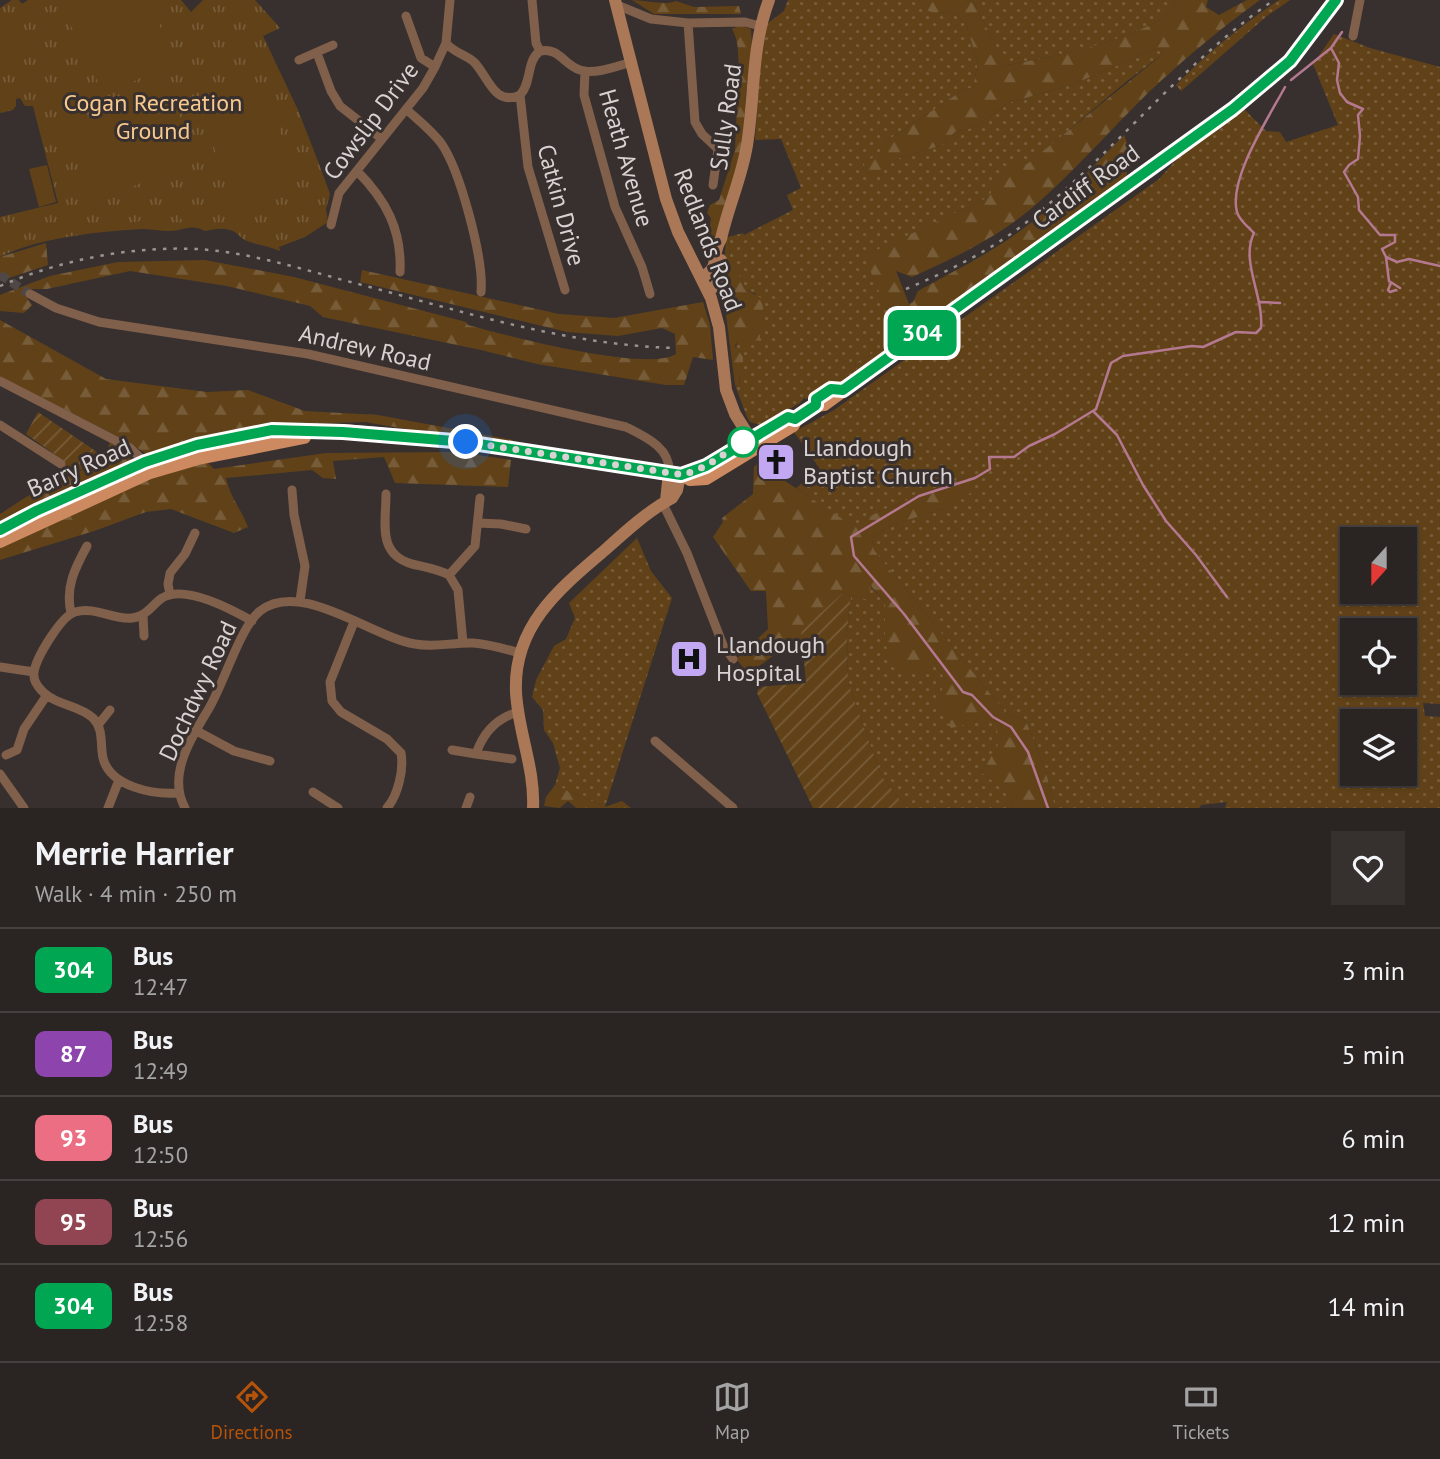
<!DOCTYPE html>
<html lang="en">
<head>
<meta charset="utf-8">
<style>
	:root { --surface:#2a2422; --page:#36302f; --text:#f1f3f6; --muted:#a5a4a5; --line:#464140; --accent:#b45309 }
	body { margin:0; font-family:"PT Sans",sans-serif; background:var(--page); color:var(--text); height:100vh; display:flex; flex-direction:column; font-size:26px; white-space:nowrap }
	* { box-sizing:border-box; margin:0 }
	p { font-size:23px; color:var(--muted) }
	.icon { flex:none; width:38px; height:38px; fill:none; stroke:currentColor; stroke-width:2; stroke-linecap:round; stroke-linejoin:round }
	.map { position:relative; height:808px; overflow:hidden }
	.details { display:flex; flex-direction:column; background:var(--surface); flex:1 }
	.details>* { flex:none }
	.badge { padding:0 14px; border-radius:10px; font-size:24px; line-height:46px }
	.needle { width:46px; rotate:201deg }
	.fabs { position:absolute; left:1340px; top:527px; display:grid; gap:14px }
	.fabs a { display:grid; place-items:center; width:77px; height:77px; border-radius:0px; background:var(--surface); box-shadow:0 2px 5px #0004,0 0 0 2px var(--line); font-size:35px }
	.you { position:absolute; width:35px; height:35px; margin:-18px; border:5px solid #fff; border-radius:50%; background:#1a73e8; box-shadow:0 0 0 10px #1a73e833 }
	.map>.badge { position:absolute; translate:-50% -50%; box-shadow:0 0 0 4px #fff }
	.round { display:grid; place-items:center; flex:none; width:74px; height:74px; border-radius:0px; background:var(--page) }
	.headline { display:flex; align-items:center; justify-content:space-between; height:119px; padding:0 35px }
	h1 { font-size:33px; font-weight:600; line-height:52px }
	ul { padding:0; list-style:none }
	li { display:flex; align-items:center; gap:21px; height:84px; padding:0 35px; border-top:2px solid var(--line) }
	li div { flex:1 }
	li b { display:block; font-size:26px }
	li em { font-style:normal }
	li .badge { min-width:77px; font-weight:700; text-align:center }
	.tab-bar { display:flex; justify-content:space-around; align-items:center; height:98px; border-top:2px solid var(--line); background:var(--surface); font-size:19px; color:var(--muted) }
	.tab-bar a { display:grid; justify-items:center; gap:4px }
	.tab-bar .selected { color:var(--accent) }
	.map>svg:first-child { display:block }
	.grass { fill:url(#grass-dots); fill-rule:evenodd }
	.forest { fill:url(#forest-firs) }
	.park { fill:url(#park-tufts) }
	.garden { fill:url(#garden-furrows) }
	.pitch { fill:#614218 }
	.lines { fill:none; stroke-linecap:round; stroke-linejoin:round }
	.stream { stroke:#b47890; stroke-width:2.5 }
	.street-tunnel { stroke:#504847; stroke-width:9; stroke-dasharray:9 4.5; stroke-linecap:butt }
	.street { stroke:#805f4b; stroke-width:9 }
	.secondary { stroke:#ab7857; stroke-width:12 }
	.primary { stroke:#cd8a60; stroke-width:14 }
	.rail { stroke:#999392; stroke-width:2.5; stroke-dasharray:3.5 7; stroke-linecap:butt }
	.line-casing { stroke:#fff; stroke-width:16 }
	.line { stroke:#00a651; stroke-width:10 }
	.walk { stroke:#d8d3d2; stroke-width:7; stroke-dasharray:0 12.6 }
	.stop-dot { fill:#fff; stroke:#00a651; stroke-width:3.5 }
	.labels { text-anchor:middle; stroke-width:6; stroke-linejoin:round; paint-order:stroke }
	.park-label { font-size:24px; fill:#f7c991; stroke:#38302e }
	.street-label { font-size:24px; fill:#d8d3d2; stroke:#38302e }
	.poi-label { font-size:24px; fill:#d8d3d2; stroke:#38302e; text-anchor:start }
</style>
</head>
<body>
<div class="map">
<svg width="1440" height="808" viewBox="0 0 1440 808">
	<defs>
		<pattern id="grass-dots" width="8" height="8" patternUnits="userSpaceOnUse" patternTransform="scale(1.75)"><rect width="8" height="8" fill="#614218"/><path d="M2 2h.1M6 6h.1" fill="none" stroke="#775c39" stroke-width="1.8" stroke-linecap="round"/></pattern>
		<pattern id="forest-firs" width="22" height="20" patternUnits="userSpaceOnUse" patternTransform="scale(1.75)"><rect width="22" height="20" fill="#614218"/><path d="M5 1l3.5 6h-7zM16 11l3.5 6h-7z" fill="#775c39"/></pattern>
		<pattern id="park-tufts" width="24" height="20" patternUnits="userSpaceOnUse" patternTransform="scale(1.75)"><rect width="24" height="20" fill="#614218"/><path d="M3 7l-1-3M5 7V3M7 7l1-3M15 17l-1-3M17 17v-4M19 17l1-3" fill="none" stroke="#775c39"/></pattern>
		<pattern id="garden-furrows" width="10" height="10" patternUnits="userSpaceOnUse" patternTransform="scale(1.75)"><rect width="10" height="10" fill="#614218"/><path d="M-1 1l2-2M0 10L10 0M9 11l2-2" fill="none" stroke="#775c39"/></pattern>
	</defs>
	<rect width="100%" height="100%" fill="#38302e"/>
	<path class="grass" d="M788,0h135l12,13 17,-1 14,12 12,39 -5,24 -13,5 -75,50 -7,14 3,15 18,-13 41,-12 15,-14 20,-5 33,-24 63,-18 88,-37 4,6 -36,27 -138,116 -124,59 34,82 -45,26 6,8 -30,16 -2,-3 -22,14 -2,-1 -4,5 -40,22 -10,-3 -3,-5 -12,-32 5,1c1,-15 -6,-31 -3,-44h3l16,-48 -11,-5 -15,-32 -2,-20 15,-4 1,2 49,-25 -6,-15 14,-7 -20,-49 -26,1 8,-113 21,-16z
		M969,0h209c-4,6 -8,13 -14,17 -42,27 -113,40 -163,49l-8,-26 -19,-37z
		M1279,0h11l-23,16 -86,75 -5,-6c31,-32 66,-60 103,-85z
		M1334,34l36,14 70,19v637l-17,-1 2,13 15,1v91h-215l2,-6 -26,3 -2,3h-144l-9,-36 -20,-51 -20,-8 -132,-163 -2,-12 17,-12 59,-19 22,-14 -7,-16 -87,36 -23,14 -57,-39 24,-19 -26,-37 40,-22 325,-231 19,-21 65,-50 23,23 14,1 6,10 52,-17 -25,-61zM1353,539h52v53h-52zM1353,630h52v52h-52zM1353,721h52v53h-52z
		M637,538l14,33 21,27 -67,209 -50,-22 5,-17 -7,-25 -9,-13 -1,-20 -11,-13 4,-17 18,-34 12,-7 9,-21 -6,-15z
		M870,586l15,16v42l49,19 12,17 45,39 11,20 -20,34 23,17 8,18h-107l-25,-33 -33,-93 -1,-51 4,-36 15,4z"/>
	<path class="forest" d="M632,0c14,0 32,6 44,1l18,6 45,-1 2,8h-87z
		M923,0h46l5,3 19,37 9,26c48,-9 120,-22 162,-49 6,-4 10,-11 14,-17h30l-2,7 13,8 28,-15h13c-39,28 -76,59 -111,92 -39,38 -75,80 -117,116 -36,30 -78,50 -120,69l-16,-6 13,33 4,-2 5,-11c27,-15 55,-29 80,-45 48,-30 87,-71 126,-111l5,13 -3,35 -266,189 -6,-8 45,-26 -35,-82 125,-59 8,-22 17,-13 13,2 136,-110 -4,-6 -88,37 -63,18 -33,24 -20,5 -15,14 -41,12 -27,21 -7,-4 -1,-13 14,-7 7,-13 75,-50 13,-5 5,-24 -12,-39 -14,-12 -17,1 -13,-4z
		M740,25l11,4 1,19 -6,44 -3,57 -31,107 -7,1 6,-39 -4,-5 3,-8 9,-5 16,-50 3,-67 3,-8c-5,-18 0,-30 -9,-46z
		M726,237h2l2,20 15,32 16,9 4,20 -6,22 -14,4 -8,-2 -2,4 8,11v5l-4,7 1,17 -5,-1 -12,-94z
		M46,243l2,22 -48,16v-24z
		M205,260l89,17 172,45 2,3c36,10 179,48 208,29l-1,-20 -13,-6 -44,8 -51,-4 -207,-50 2,-12 197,44 55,4 89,-16 7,23 3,35 -20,-3 -9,28h-18l-129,-21 -56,-14 -158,-33 -13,-11 -83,-20 -97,-15 -83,18h-15l-5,9 5,7 -8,8 -24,-2v-16l50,-19 68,-14z
		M0,320l106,59 101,13 41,-2 57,21 73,4 135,25 -1,7 -147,-25 -74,2 -68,8 -73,24 -29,-18 -121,-61z
		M110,442l22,18 -132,66v-12l34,-22 70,-32z
		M457,452l54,8 -3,27 -113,-4 -11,-26 -51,4 3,18 -13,-1 -11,-8 -86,8c4,19 15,31 22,49l-14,6 -63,-24 -25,3 -52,19 -94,29v-13l146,-67 58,-21 10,10 112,-16z
		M758,463l95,63 23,-13 87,-36 8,16 -23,14 -59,19 -17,12 2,12 132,163 20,8 20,51 9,36h-42l-8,-18 -23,-17 19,-34 -10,-20 -40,9 -15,-25 10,-23 -12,-17 -17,9 -21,-4 -11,-24v-42l-14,-16 -5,13 -23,-6 -41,37v22l-28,3 -25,19 -13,-15 32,-30 -2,-38h-15l-38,-54 10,-15 -1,-4 31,-24 1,-27z
		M555,785l50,22 17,-6 9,7h-55l-8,-7 -8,7 -16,-2 2,-9z"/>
	<path class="park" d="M12,0h7l3,4 6,-4h153l10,12 12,-12h52l25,28 -17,8 35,74 21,54 11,30 -4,15 2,13 -23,15 -26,10 1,4c-11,-5 -22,-6 -33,-10 -6,-2 -8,-7 -14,-10 -9,-4 -20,-2 -28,0 -13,-8 -23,0 -36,0 -9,0 -18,-2 -27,-2 -41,2 -106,9 -142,28v-40l58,-14 -25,-97h-8l-5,-8 -4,1v7l-3,4 -13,3v-105z"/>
	<path class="garden" d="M38,412l62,42 -3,9 -24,10 -18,-12 2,-5 -31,-22z
		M843,593l8,2 -4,36 1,51 33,93 25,33h-93l-56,-115 2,-6 47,-4 -5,-53z"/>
	<path class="pitch" d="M147,0l29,60 -71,36 -46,-95z
		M13,19l21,33 -34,21v-45z
		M264,82l34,110 -64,20 -34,-110z
		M168,87l29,75 -106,40 -27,-76z
		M47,165l9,37 -17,5 -10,-38z
		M172,195l7,1 3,8 9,7 -1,4 -5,1 2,4 -3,2 -6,-7h-8l-2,6 -3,-1 1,-5h-8l-20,11 -4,-2 17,-10v-4c13,1 16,-4 21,-15z"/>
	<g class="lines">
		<path class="stream" d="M1342,32l-11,16 8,15 -2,17 3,13 7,9 16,7 -5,6 2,21 -2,23 -9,6 -5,7 14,25 1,13 21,25h15v7l-13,7 4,8 11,5 12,-3 31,7
			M1291,80l40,-32
			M1386,257l3,24 11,7
			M1391,283l-3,7 2,2 6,-2
			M1260,302l20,1
			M1093,411l24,24 26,50 23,36 30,34 31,42
			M1048,808l-20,-56 -17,-25 -18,-10 -21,-22 -9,-3 -59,-78 -50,-58 -3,-19 68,-41 56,-18 15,-9 -1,-12h25l15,-11 26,-12 41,-25 15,-46 12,-7 69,-10 11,1 33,-15 20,1 5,-5c3,-32 -21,-67 -7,-95 -6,-6 -15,-13 -17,-21 -9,-33 32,-95 48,-125"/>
		<path class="street-tunnel" d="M0,275l30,19"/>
		<path class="street" d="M532,0l4,43 4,8
			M617,5l34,14 37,4 57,-1 15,4
			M406,16l15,42 14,9
			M688,23l7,99 7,12 16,15 -5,36
			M1353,36l7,-36
			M446,43c8,10 19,11 28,19 14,14 20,45 46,33
			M540,51c19,-4 24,14 40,19 15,5 37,-4 52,-8
			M317,53l14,38 9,15 42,33
			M299,60l34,-15
			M585,71l-1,24 31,112 27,60 8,27
			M520,95l8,72 37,123
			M520,95c12,-12 6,-34 20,-44
			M406,109c12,11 25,21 35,34 19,27 43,116 40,149
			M357,171c29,29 45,59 43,101
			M331,225l8,-32 84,-105 12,-21 11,-24 4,-43
			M30,294l26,14 43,14 209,32 318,73c20,10 45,21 43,46
			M0,381l130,67 15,14
			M0,425l61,39
			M292,490l2,25 11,51 -5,35
			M386,494c0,29 -9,60 26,70 13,3 26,5 37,11
			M663,504l24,49 36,92 10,14
			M478,523l23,1 25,5
			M170,595l-2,-11 2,-11 15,-19 10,-21
			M71,613c-6,-26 4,-45 16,-67
			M143,615l1,21
			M354,622l-24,60 2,19 9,11 46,27 14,14c3,17 -3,42 -14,55
			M463,643l-5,-53 -9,-15 26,-29 5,-48
			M0,667l34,5
			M98,725l12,-15
			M195,730l39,21 36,10
			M655,741l78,67
			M452,750l24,4
			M6,755l11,-5 7,-21 23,-34
			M512,759l-36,-5c7,-21 21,-36 42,-42
			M0,774l24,34
			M313,792l25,16
			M179,793c-25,2 -69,-6 -76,-35 -3,-13 1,-29 -10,-40 -14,-13 -38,-13 -51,-27 -5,-5 -9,-12 -8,-19 2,-14 27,-56 41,-60 20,-6 38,8 57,6 14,-1 20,-13 30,-20 23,-14 69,11 90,23
			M108,808l11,-28
			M185,808c-18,-33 6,-70 23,-98 16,-26 32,-83 52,-99 41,-32 111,26 155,33 20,4 39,-2 58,-1 16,1 32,6 47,10
			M466,808l4,-11"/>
		<path class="secondary" d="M615,0l51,199 12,33 33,66 8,29 7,63 9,24 20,32
			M702,277c20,-10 8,-22 19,-38 7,-32 21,-62 26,-94 8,-49 4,-98 22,-145
			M708,291c14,-7 12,-17 13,-31
			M666,501l3,-28
			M533,808c2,-40 -15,-76 -17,-116 -3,-66 43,-103 89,-142 21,-19 43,-39 67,-52l5,-8 3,-15"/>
		<path class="primary" d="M685,474l21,-8 44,-28 21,-11
			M0,530l36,-19 109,-49 52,-17 75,-15 71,1 123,11 218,33 6,4 16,-1 87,-53c3,-11 19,-20 31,-21l409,-295 57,-48 46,-61
			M0,541l150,-69 48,-14 106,-21"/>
		<path class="rail" d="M0,286c61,-26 130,-40 197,-37 49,3 98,18 146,31 109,28 219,65 332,68
			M906,289c40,-17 78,-35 113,-61 91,-69 160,-163 255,-228"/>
	</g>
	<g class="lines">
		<g class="line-casing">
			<path id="line" d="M0,530l36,-19 109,-49 52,-17 75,-15 71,2 123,10 215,33 25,-9 82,-49 7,2 21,-14v-6l15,-10 12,1 390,-281 57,-48 46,-61"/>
		</g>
		<use href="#line" class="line"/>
		<path class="walk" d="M466,442l218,33 22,-9 37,-24"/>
	</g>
	<defs>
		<g id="church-square" transform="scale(2.0125)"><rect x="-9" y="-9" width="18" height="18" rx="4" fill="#c2a8f2" stroke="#38302e"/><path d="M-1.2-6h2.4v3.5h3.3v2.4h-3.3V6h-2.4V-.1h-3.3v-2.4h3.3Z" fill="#111"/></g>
		<g id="hospital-square" transform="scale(2.0125)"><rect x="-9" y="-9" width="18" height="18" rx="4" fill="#c2a8f2" stroke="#38302e"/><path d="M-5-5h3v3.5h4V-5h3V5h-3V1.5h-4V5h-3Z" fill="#111"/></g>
	</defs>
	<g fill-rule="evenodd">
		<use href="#church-square" x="776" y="462"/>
		<use href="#hospital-square" x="689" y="659"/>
	</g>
	<circle class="stop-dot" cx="743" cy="442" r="14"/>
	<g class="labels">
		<g class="park-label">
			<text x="153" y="111">Cogan Recreation<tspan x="153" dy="28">Ground</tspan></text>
		</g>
		<g class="street-label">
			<text transform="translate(726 117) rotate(-82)" y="8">Sully Road</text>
			<text transform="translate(371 121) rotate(-53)" y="8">Cowslip Drive</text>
			<text transform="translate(626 158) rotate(74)" y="8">Heath Avenue</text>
			<text transform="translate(1086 187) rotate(-36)" y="8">Cardiff Road</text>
			<text transform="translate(561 205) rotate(75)" y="8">Catkin Drive</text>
			<text transform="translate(708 240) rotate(69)" y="8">Redlands Road</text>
			<text transform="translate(365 348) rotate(13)" y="8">Andrew Road</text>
			<text transform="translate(79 468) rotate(-24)" y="8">Barry Road</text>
			<text transform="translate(198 691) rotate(-65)" y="8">Dochdwy Road</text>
		</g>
		<g class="poi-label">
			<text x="803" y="456">Llandough<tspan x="803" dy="28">Baptist Church</tspan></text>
			<text x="716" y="653">Llandough<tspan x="716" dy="28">Hospital</tspan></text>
		</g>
	</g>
</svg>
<div class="fabs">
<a><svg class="needle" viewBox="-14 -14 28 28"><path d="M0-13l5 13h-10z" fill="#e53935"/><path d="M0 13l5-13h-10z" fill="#a5a4a5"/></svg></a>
<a><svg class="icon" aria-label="locate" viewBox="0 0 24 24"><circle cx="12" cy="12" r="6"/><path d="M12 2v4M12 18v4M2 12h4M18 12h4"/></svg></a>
<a><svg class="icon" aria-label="layers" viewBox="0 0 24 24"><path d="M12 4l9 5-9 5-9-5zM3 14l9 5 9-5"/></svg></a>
</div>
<div class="you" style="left:466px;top:442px"></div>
<b class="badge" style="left:922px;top:333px;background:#00a651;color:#fff">304</b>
</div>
<section class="details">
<div class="headline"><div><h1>Merrie Harrier</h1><p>Walk · 4 min · 250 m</p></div><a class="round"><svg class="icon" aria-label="heart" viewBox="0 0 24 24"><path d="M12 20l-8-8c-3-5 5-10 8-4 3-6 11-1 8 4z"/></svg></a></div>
<ul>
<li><span class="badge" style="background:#00a651;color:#fff">304</span><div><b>Bus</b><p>12:47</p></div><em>3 min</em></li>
<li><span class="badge" style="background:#8e44ad;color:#fff">87</span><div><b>Bus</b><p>12:49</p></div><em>5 min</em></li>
<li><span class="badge" style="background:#eb6e82;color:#fff">93</span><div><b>Bus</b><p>12:50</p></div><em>6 min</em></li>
<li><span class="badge" style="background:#914451;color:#fff">95</span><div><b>Bus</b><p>12:56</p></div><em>12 min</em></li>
<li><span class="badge" style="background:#00a651;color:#fff">304</span><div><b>Bus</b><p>12:58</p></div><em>14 min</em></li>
</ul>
</section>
<nav class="tab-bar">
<a class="selected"><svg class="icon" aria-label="directions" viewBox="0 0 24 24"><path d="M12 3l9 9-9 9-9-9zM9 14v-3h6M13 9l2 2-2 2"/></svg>Directions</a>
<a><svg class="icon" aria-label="map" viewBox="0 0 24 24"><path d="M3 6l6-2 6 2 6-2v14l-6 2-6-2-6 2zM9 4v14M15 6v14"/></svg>Map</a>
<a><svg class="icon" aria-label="tickets" viewBox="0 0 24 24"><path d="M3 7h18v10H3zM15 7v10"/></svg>Tickets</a>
</nav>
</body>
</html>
